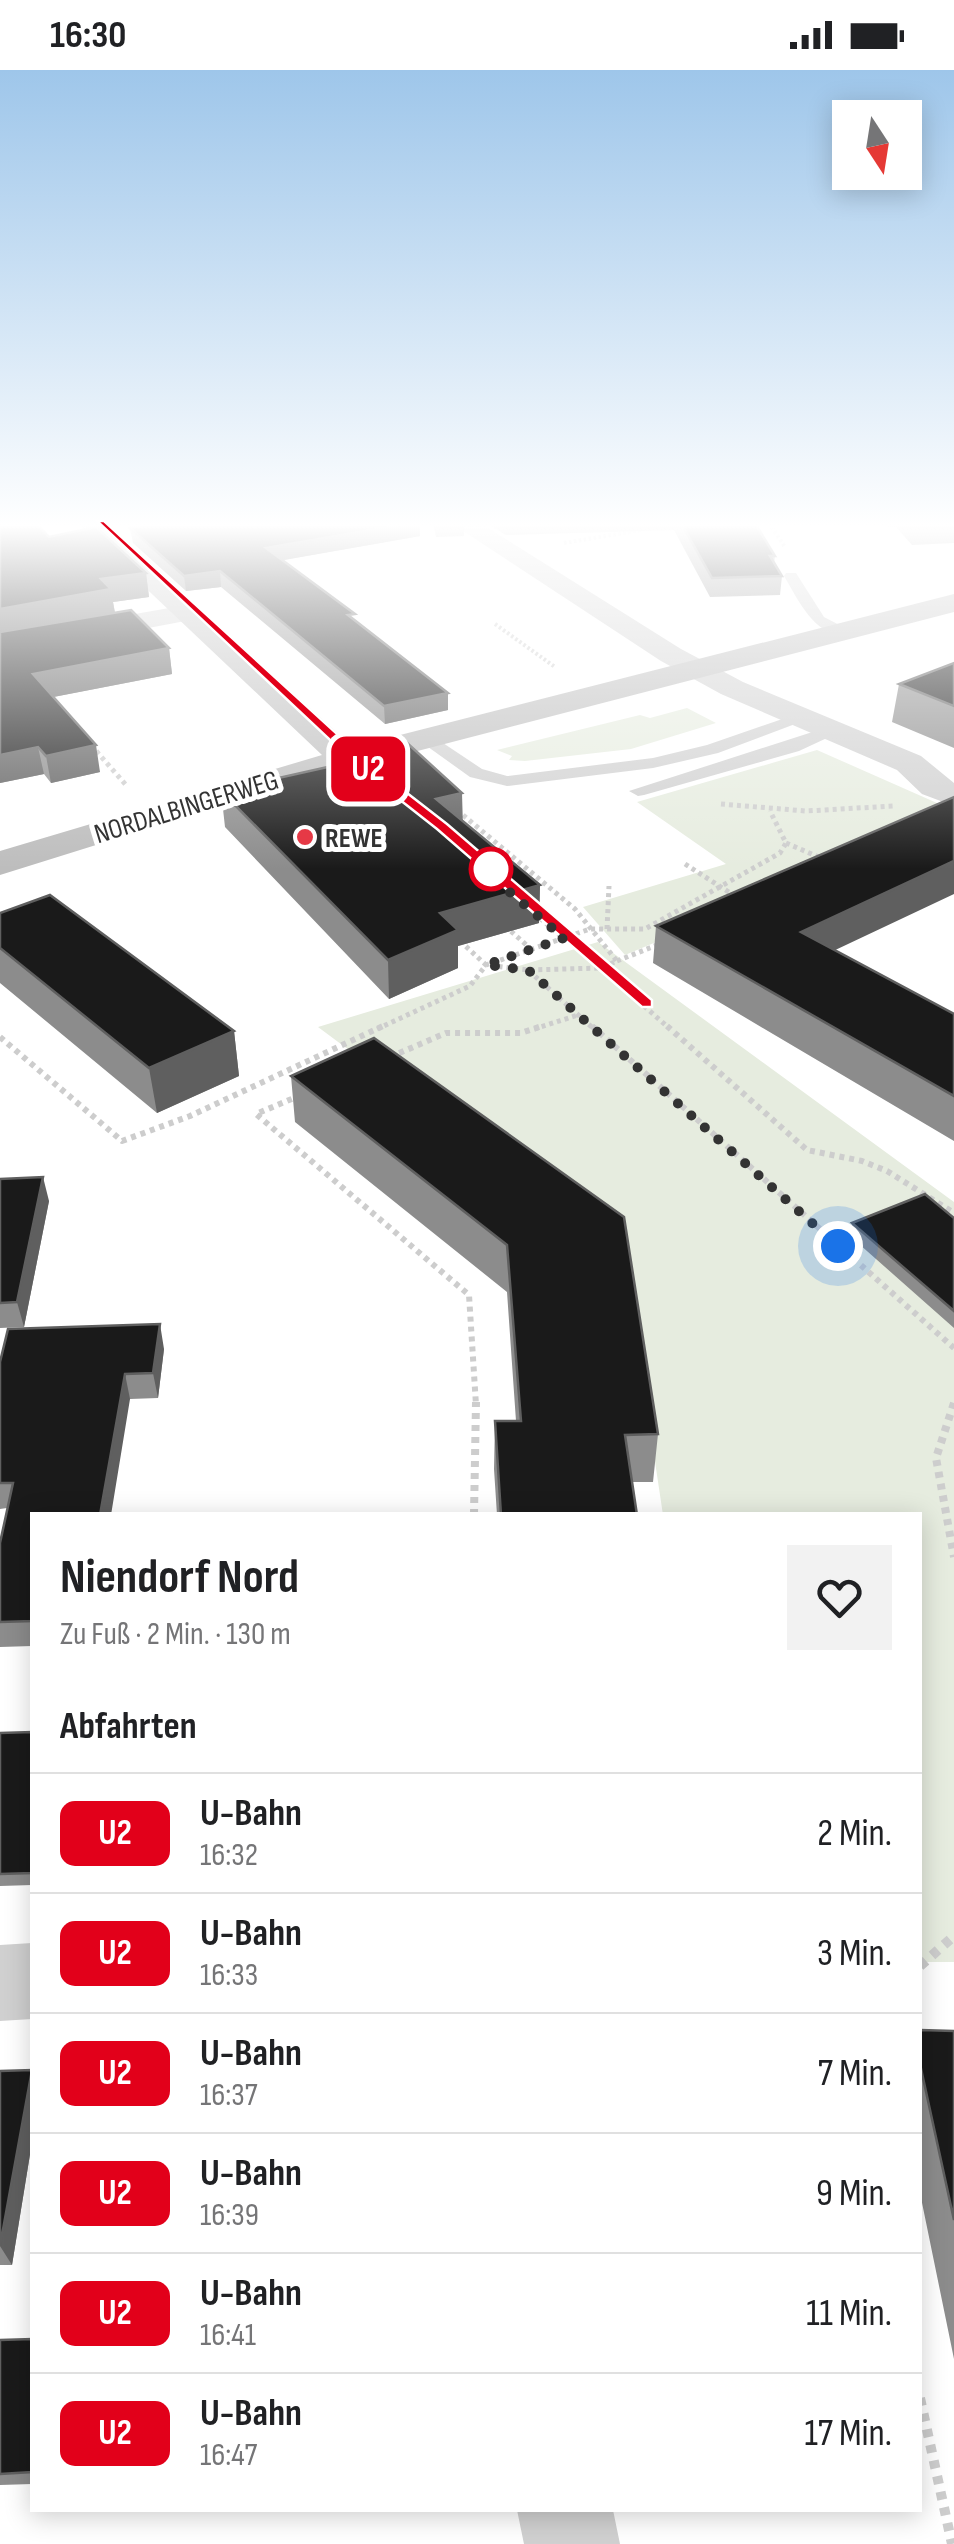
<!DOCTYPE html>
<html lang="de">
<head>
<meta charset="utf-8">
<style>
	:root { --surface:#fff; --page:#f2f2f2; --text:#202124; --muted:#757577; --line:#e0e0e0 }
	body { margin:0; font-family:"Sofia Sans Condensed",sans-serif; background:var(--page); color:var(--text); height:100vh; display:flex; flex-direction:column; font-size:38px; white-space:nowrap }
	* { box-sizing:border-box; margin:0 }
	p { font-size:32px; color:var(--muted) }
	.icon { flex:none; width:55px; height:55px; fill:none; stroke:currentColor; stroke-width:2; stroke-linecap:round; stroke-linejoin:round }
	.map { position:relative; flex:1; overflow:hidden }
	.sheet { position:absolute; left:30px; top:1442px; width:892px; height:1000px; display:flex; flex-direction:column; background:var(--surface); border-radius:0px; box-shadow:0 5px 25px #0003 }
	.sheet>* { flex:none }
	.badge { padding:0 20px; border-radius:15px; font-size:35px; line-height:65px }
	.needle { width:65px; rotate:168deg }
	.fabs { position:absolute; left:832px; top:30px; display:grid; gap:20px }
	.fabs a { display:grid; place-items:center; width:90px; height:90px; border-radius:0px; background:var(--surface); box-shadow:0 5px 25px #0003; font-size:50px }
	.you { position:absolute; width:50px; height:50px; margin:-25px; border:8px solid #fff; border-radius:50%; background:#1a73e8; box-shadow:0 0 0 15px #1a73e833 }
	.map>.badge { position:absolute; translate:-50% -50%; box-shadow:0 0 0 5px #fff }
	h2 { padding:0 30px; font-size:38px; line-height:90px }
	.round { display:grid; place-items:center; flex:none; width:105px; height:105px; border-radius:0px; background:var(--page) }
	.headline { display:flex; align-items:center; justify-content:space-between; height:170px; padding:0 30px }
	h1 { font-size:48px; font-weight:700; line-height:75px }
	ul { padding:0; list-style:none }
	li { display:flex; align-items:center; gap:30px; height:120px; padding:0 30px; border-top:2px solid var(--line) }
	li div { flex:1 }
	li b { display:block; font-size:38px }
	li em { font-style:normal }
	li .badge { min-width:110px; font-weight:700; text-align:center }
	.status { display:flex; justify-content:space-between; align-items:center; height:70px; padding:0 50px; background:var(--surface); direction:ltr }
	.status svg { height:28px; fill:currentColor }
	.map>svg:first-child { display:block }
	.green { fill:#e6ecdf }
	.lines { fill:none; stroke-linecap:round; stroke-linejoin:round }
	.path-far4 { stroke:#cdcdcd; stroke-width:4; stroke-dasharray:2.5 2.5; stroke-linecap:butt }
	.path-far3 { stroke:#cdcdcd; stroke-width:5; stroke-dasharray:4 4; stroke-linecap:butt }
	.path-far2 { stroke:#cdcdcd; stroke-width:6; stroke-dasharray:5 5; stroke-linecap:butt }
	.path-far1 { stroke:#cdcdcd; stroke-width:8; stroke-dasharray:6 6; stroke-linecap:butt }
	.path { stroke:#cdcdcd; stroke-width:10; stroke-dasharray:8 8; stroke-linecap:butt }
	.lane { fill:#d0d0d0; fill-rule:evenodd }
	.street { fill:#d0d0d0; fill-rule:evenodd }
	.secondary { fill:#bdbdbd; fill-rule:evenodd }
	.wall { fill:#8c8c8c }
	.shaded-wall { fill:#5f5f5f }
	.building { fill:#1a1a1a; stroke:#5f5f5f; stroke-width:2.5 }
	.line { fill:#e2001a; stroke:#fff; stroke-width:2.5 }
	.walk { stroke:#333; stroke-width:10; stroke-dasharray:0 18 }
	.poi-dot { fill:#e63946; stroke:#fff; stroke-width:4 }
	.stop-dot { fill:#fff; stroke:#e2001a; stroke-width:5 }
	.labels { text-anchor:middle; stroke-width:10; stroke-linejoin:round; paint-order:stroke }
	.far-street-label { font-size:28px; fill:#333; stroke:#fff }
	.far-poi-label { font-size:28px; font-weight:bold; fill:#333; stroke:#fff; text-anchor:start }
</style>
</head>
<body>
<div class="status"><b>16:30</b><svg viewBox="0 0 49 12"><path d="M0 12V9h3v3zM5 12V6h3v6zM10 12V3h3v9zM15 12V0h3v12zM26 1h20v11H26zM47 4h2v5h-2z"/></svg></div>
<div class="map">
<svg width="954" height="2474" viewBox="0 0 954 2474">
	<rect width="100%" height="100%" fill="#fff"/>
	<path class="green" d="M687,638l29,15 -85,26 -106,12 -16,-1 3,-4 -15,-6 143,-35 10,3z
		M817,680l129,57 2,13 -323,135 -42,-48 143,-43 -89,-62z
		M598,872l356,260v760h-34v-447h-257l-39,-260 -306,-228z"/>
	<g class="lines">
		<path class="path-far4" d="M769,453l16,24
			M564,473l77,-13
			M495,554l60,43"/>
		<path class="path-far3" d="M91,675l35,40
			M721,734l85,7 87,-5
			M457,740l118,99 42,52 -16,7
			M786,773l35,15
			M685,794l53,34
			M534,843l29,25
			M505,856l26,23
			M607,859l2,-43
			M460,871l26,24 42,5 73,-2 69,61
			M617,891l45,-18
			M529,901l65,58
			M377,959l93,-43 16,-21 104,-36h55l135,-76 6,-10 -16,-32
			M534,959l44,-14"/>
		<path class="path-far2" d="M592,956l362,322
			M667,956l140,124 55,11 25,10 67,42
			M0,967l122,104 68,-25 193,-90
			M390,987l56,-24h75l21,-7
			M301,1025l-45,19 213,181 7,110"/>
		<path class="path-far1" d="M954,1333l-18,55 18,99
			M474,1445l2,-113"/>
		<path class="path" d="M920,1896l34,-30
			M920,2328l32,146"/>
		<path class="lane" d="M786,503h10l28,44 25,13v6c-34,2 -50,-35 -65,-60z
			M797,644l14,4 -93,35 -65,15 -146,18 -37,-9 -53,-38 14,-4 51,34 25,7 146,-18 54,-13z
			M828,657l14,4 -43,20 -155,44 -6,1 -9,-5z"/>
		<path class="street" d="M451,453h29l201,126 62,33 178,74 33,27v23l-32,-12 -25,-24 -176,-76 -60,-33z
			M186,535l14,8 -4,6 -196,37v-18z
			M32,1873v76l-32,2v-76z
			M517,2440h96l7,34h-96z"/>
		<path class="secondary" d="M77,453h28l248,224 601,-153v18l-656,170 -298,93v-24l322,-96z"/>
	</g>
	<path class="wall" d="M433,453h31v13l-28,1z
		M486,453h269l20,33 -1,7 8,13 -2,19 -70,2 -36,-67 -168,5z
		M885,453h69v20l-42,2 -16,-18h-7z
		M130,458l290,8 -137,24 72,60 93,73v17l-63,14 -164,-137 -35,4 -53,-48z
		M49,467l97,36 3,24 -36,5 2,10 54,36 3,26 -119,23 47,75 -49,11 -7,-9 -44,9z
		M954,593v85l-62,-26 7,-38z
		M335,688l127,35v28l78,64 -1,38 -81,23v22l-69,31 -164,-172 -4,-36 114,-25z
		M0,843l234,118 5,45 -82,37 -157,-130z
		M656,856l179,24 119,64v127l-301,-178z
		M374,968l284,396 -5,48h-21l5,33h-140l-3,-46 1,-48h21l-9,-129 -212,-170 -4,-46z
		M0,1109l49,22 -25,126 -24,1z
		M954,1148v110l-104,-92 2,-13z
		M164,1279l-6,49 -28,1 -98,116v131l-32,1v-104l7,-35 -7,1v-147z
		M32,1662v153l-32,1v-153z
		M920,1960l34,1v328l-34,-166z
		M32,2000v72l-20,123h-12v-194z
		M32,2269v145l-32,1v-145z"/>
	<path class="shaded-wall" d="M412,453h8v13l-153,27 -1,-15z
		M220,501l1,16 -35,4 -2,-15z
		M146,503l3,24 -36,5 2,12 -115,20v-25l101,-30z
		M169,578l3,26 -134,26 -5,-26z
		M448,623v17l-63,14 -1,-18z
		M96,675l4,27 -49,11 -5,-27z
		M38,677l6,27 -44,9v-28z
		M462,723l1,35 -27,-29z
		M954,791v33l-159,75 6,-37z
		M540,815l-1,38 -81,23v22l-69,31 -1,-39 52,-47z
		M234,961l5,45 -82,37 -8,-45z
		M43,1107l6,24 -25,126 -7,-25z
		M160,1254l4,25 -6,49 -5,-25z
		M125,1304l5,25 -19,116h-11z
		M32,2000v72l-20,123 -12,-19z"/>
	<path class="building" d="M0,453h36l13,14 47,-10 50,46 -45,6 10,10 -111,20z
		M154,453h258l-146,25 89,66 -7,1 100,78 -64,13 -164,-135 -36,5 -54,-48z
		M681,453h74l20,33h-5l12,20 -70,2z
		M912,453h42v2l-39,1z
		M131,540l38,38 -136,26 63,71 -50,11 -8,-9 -38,8v-123z
		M954,593v43l-55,-22z
		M406,672l56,51 -26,6 104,86 -100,28 18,17 -70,30 -167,-169 120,-27 -6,-6z
		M954,727v64l-153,71 153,82v82l-298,-170z
		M50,825l184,136 -85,37 -149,-120v-35z
		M374,968l250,179 34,217 -33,1 12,80h-136l-6,-94h26l-14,-176 -216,-169z
		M43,1107l-26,125 -17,1v-124z
		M925,1124l29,24v93l-102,-88z
		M160,1254l-7,49 -28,1 -25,141h-68v106l-32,1v-79l13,-60h-13v-121l8,-33z
		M32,1662v141l-32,1v-141z
		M920,1960l34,1v189l-34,-156z
		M32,2000l-32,176v-175z
		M32,2269v133l-32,2v-134z"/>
	<linearGradient id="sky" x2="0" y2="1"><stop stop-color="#9ec6ea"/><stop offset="0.57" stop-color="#fff"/><stop offset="1" stop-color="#fff" stop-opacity="0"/></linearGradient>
	<rect width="954" height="799" fill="url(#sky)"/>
	<path class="line" d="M97,451h7l267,244 76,59 205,176v7h-10l-205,-178 -75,-59z"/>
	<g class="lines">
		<path class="walk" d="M491,799l-4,4 77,65 -78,27 42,5 310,276"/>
	</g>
	<circle class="poi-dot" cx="305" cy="767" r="10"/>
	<circle class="stop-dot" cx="491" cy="799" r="20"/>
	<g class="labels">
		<g class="far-street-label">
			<text transform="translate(186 736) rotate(-17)" y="10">NORDALBINGERWEG</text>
		</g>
		<g class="far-poi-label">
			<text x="325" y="777">REWE</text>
		</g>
	</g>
</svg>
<div class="fabs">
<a><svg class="needle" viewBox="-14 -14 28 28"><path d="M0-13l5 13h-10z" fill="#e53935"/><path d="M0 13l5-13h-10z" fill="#757577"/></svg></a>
</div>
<div class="you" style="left:838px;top:1176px"></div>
<b class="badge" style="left:368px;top:699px;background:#e2001a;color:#fff">U2</b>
<section class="sheet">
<div class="headline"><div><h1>Niendorf Nord</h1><p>Zu Fuß · 2 Min. · 130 m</p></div><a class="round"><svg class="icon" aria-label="heart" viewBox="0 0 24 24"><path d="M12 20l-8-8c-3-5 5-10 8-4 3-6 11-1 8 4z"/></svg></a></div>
<h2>Abfahrten</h2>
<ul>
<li><span class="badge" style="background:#e2001a;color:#fff">U2</span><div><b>U-Bahn</b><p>16:32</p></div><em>2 Min.</em></li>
<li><span class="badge" style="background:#e2001a;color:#fff">U2</span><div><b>U-Bahn</b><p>16:33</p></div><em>3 Min.</em></li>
<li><span class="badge" style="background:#e2001a;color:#fff">U2</span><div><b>U-Bahn</b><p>16:37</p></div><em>7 Min.</em></li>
<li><span class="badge" style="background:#e2001a;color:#fff">U2</span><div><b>U-Bahn</b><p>16:39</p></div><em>9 Min.</em></li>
<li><span class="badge" style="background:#e2001a;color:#fff">U2</span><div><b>U-Bahn</b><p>16:41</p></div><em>11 Min.</em></li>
<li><span class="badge" style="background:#e2001a;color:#fff">U2</span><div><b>U-Bahn</b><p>16:47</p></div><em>17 Min.</em></li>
</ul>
</section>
</div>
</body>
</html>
